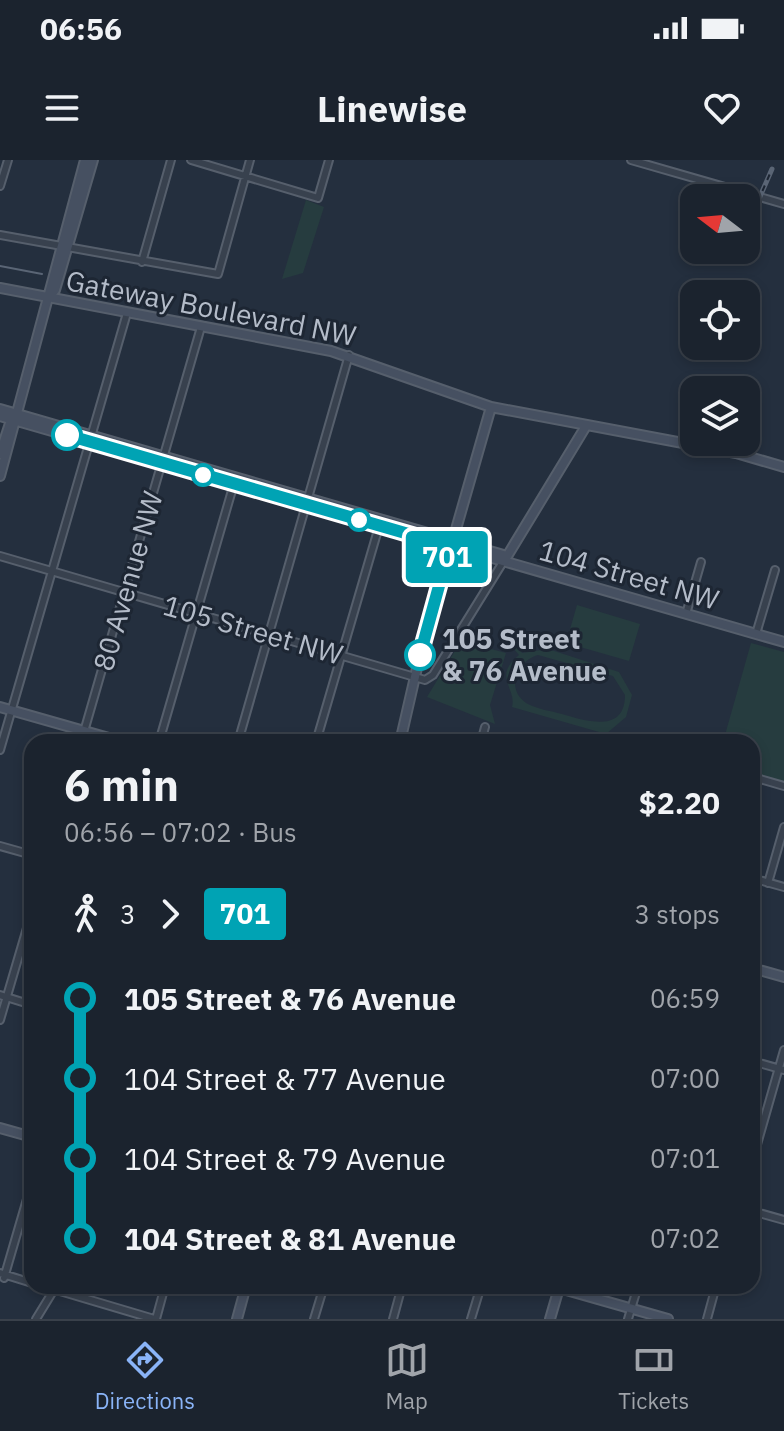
<!DOCTYPE html>
<html lang="en">
<head>
<meta charset="utf-8">
<style>
	:root { --surface:#1b232e; --page:#242b36; --text:#f1f3f6; --muted:#a0a4aa; --line:#39404a; --accent:#8ab4f8 }
	body { margin:0; font-family:"IBM Plex Sans",sans-serif; background:var(--page); color:var(--text); height:100vh; display:flex; flex-direction:column; font-size:30px; white-space:nowrap }
	* { box-sizing:border-box; margin:0 }
	p { font-size:26px; color:var(--muted) }
	.icon { flex:none; width:44px; height:44px; fill:none; stroke:currentColor; stroke-width:2; stroke-linecap:round; stroke-linejoin:round }
	.map { position:relative; flex:1; overflow:hidden }
	.drawer { position:absolute; left:24px; top:574px; width:736px; height:560px; display:flex; flex-direction:column; background:var(--surface); border-radius:24px; box-shadow:0 4px 12px #0003,0 0 0 2px var(--line) }
	.drawer>* { flex:none }
	.badge { padding:0 16px; border-radius:6px; font-size:28px; line-height:52px }
	.needle { width:52px; rotate:286deg }
	.buttons { position:absolute; left:680px; top:24px; display:grid; gap:16px }
	.buttons a { display:grid; place-items:center; width:80px; height:80px; border-radius:16px; background:var(--surface); box-shadow:0 4px 12px #0003,0 0 0 2px var(--line); font-size:40px }
	.map>.badge { position:absolute; translate:-50% -50%; box-shadow:0 0 0 4px #fff }
	.legs { display:flex; align-items:center; gap:12px; height:88px; padding:0 40px; font-size:26px }
	.legs p { margin-inline-start:auto }
	.headline { display:flex; align-items:center; justify-content:space-between; height:136px; padding:0 40px }
	h1 { font-size:44px; font-weight:800; line-height:60px }
	ul { padding:0 40px; list-style:none }
	li { display:flex; align-items:center; gap:28px; height:80px; font-size:30px }
	li i { display:grid; place-items:center; width:12px; height:100%; margin:0 10px; background:currentColor }
	li i::after { content:''; width:20px; height:20px; margin:-10px; border:6px solid; border-radius:50%; background:var(--surface) }
	li p { margin-inline-start:auto }
	li:first-child i { background:linear-gradient(#0000 50%,currentColor 0) }
	li:last-child i { background:linear-gradient(currentColor 50%,#0000 0) }
	.status { display:flex; justify-content:space-between; align-items:center; height:56px; padding:0 40px; background:var(--surface); direction:ltr }
	.status svg { height:22px; fill:currentColor }
	header { display:flex; justify-content:space-between; align-items:center; height:104px; padding:0 40px; background:var(--surface); font-size:36px; font-weight:800 }
	.tab-bar { display:flex; justify-content:space-around; align-items:center; height:112px; border-top:2px solid var(--line); background:var(--surface); font-size:22px; color:var(--muted) }
	.tab-bar a { display:grid; justify-items:center; gap:4px }
	.tab-bar .active { color:var(--accent) }
	.map>svg:first-child { display:block }
	.green { fill:#263c3f; fill-rule:evenodd }
	.lines { fill:none; stroke-linecap:round; stroke-linejoin:round }
	.street-casing { stroke:#565f6c; stroke-width:10 }
	.secondary-casing { stroke:#565f6c; stroke-width:12 }
	.street { stroke:#38414e; stroke-width:6 }
	.secondary { stroke:#465061; stroke-width:8 }
	.tram { stroke:#5a6575; stroke-width:2 }
	.rail-casing { stroke:#5a6575; stroke-width:5 }
	.rail { stroke:#1d2633; stroke-width:2; stroke-dasharray:6; stroke-linecap:butt }
	.line-1-casing { stroke:#fff; stroke-width:18 }
	.line-1 { stroke:#00a3b4; stroke-width:12 }
	.stop-1-dot { fill:#fff; stroke:#00a3b4; stroke-width:4 }
	.labels { text-anchor:middle; stroke-width:6; stroke-linejoin:round; paint-order:stroke }
	.street-label { font-size:28px; fill:#b4bcc9; stroke:#1d2633 }
	.stop-label { font-size:28px; font-weight:bold; fill:#b4bcc9; stroke:#1d2633; text-anchor:start }
</style>
</head>
<body>
<div class="status"><b>06:56</b><svg viewBox="0 0 49 12"><path d="M0 12V9h3v3zM5 12V6h3v6zM10 12V3h3v9zM15 12V0h3v12zM26 1h20v11H26zM47 4h2v5h-2z"/></svg></div>
<header><svg class="icon" aria-label="menu" viewBox="0 0 24 24"><path d="M4 6h16M4 12h16M4 18h16"/></svg>Linewise<svg class="icon" aria-label="heart" viewBox="0 0 24 24"><path d="M12 20l-8-8c-3-5 5-10 8-4 3-6 11-1 8 4z"/></svg></header>
<div class="map">
<svg width="784" height="1159" viewBox="0 0 784 1159">
	<rect width="100%" height="100%" fill="#242f3e"/>
	<path class="green" d="M306,40l18,7 -21,66 -21,6z
		M577,445l63,19 -11,37 -63,-18z
		M461,481l45,12 -16,52 5,19 -68,-27z
		M751,483l33,9v130l-28,-8 -4,12v-44h-29z
		M519,487l3,6 26,-4 71,23 13,23 -6,22 -20,17 -94,-27c5,-19 -20,-30 7,-52l-5,-6zM538,495l75,21 12,19c0,39 -39,26 -63,19 -11,-3 -26,-5 -36,-11 -21,-15 -9,-42 12,-48z"/>
	<g class="lines">
		<g class="street-casing">
			<path id="street" d="M191,0l127,38 11,-38
				M631,0l153,44
				M0,26l8,-26
				M0,75l218,39 32,-114
				M142,102l29,-102
				M0,396l425,124 8,-5 70,-113
				M686,454l15,-52
				M756,474l19,-64
				M81,582l120,-415
				M159,582l76,-262
				M238,582l111,-387
				M316,582l64,-219
				M481,582l4,-15
				M0,590l127,-437
				M753,617l31,9
				M0,686l32,9
				M752,718l32,9
				M768,723l16,-56
				M0,835l32,10
				M0,860l32,-109
				M752,901l32,9
				M752,1002l32,-112
				M752,1051l32,9
				M0,1113l32,10
				M4,1118l28,-96
				M43,1126l111,33
				M36,1159l19,-31
				M156,1159l9,-33
				M314,1159l10,-33
				M393,1159l9,-33
				M471,1159l10,-33
				M628,1159l10,-33
				M707,1159l9,-33"/>
		</g>
		<g class="secondary-casing">
			<path id="secondary" d="M0,128l331,63 160,56 245,46 48,14
				M49,137l6,-7 38,-130
				M0,249l507,147
				M0,256l784,226
				M0,294l12,-37
				M0,316l85,-316
				M506,398l80,-132
				M0,547l123,35
				M400,582l20,-87 71,-248
				M752,808l32,9
				M0,968l32,9
				M552,1126l116,33
				M237,1159l9,-33
				M550,1159l9,-31"/>
		</g>
		<use href="#street" class="street"/>
		<use href="#secondary" class="secondary"/>
		<path class="tram" d="M0,106l42,8"/>
		<g class="rail-casing">
			<path id="rail" d="M748,64l24,-55"/>
		</g>
		<use href="#rail" class="rail"/>
	</g>
	<g class="lines">
		<g class="line-1-casing">
			<path id="line-1" d="M67,275l383,111 -30,109"/>
		</g>
		<use href="#line-1" class="line-1"/>
	</g>
	<g class="stop-1-dot">
		<circle cx="67" cy="275" r="14"/>
		<circle cx="203" cy="315" r="10"/>
		<circle cx="359" cy="360" r="10"/>
		<circle cx="420" cy="495" r="14"/>
	</g>
	<g class="labels">
		<g class="street-label">
			<text transform="translate(211 148) rotate(11)" y="10">Gateway Boulevard NW</text>
			<text transform="translate(629 415) rotate(16)" y="10">104 Street NW</text>
			<text transform="translate(128 421) rotate(-74)" y="10">80 Avenue NW</text>
			<text transform="translate(253 470) rotate(16)" y="10">105 Street NW</text>
		</g>
		<g class="stop-label">
			<text x="442" y="489">105 Street<tspan x="442" dy="32">&amp; 76 Avenue</tspan></text>
		</g>
	</g>
</svg>
<div class="buttons">
<a><svg class="needle" viewBox="-14 -14 28 28"><path d="M0-13l5 13h-10z" fill="#e53935"/><path d="M0 13l5-13h-10z" fill="#a0a4aa"/></svg></a>
<a><svg class="icon" aria-label="locate" viewBox="0 0 24 24"><circle cx="12" cy="12" r="6"/><path d="M12 2v4M12 18v4M2 12h4M18 12h4"/></svg></a>
<a><svg class="icon" aria-label="layers" viewBox="0 0 24 24"><path d="M12 4l9 5-9 5-9-5zM3 14l9 5 9-5"/></svg></a>
</div>
<b class="badge" style="left:447px;top:397px;background:#00a3b4;color:#fff">701</b>
<section class="drawer">
<div class="headline"><div><h1>6 min</h1><p>06:56 – 07:02 · Bus</p></div><b>$2.20</b></div>
<div class="legs"><svg class="icon" aria-label="walk" viewBox="0 0 24 24"><circle cx="13" cy="4" r="2"/><path d="M13 8l-2 6 4 7M11 14l-3 7M7 12l3-4h3l4 4"/></svg>3<svg class="icon" aria-label="forward" viewBox="0 0 24 24"><path d="M9 5l7 7-7 7"/></svg><b class="badge" style="background:#00a3b4;color:#fff">701</b><p>3 stops</p></div>
<ul>
<li><i style="color:#00a3b4"></i><b>105 Street &amp; 76 Avenue</b><p>06:59</p></li>
<li><i style="color:#00a3b4"></i><span>104 Street &amp; 77 Avenue</span><p>07:00</p></li>
<li><i style="color:#00a3b4"></i><span>104 Street &amp; 79 Avenue</span><p>07:01</p></li>
<li><i style="color:#00a3b4"></i><b>104 Street &amp; 81 Avenue</b><p>07:02</p></li>
</ul>
</section>
</div>
<nav class="tab-bar">
<a class="active"><svg class="icon" aria-label="directions" viewBox="0 0 24 24"><path d="M12 3l9 9-9 9-9-9zM9 14v-3h6M13 9l2 2-2 2"/></svg>Directions</a>
<a><svg class="icon" aria-label="map" viewBox="0 0 24 24"><path d="M3 6l6-2 6 2 6-2v14l-6 2-6-2-6 2zM9 4v14M15 6v14"/></svg>Map</a>
<a><svg class="icon" aria-label="tickets" viewBox="0 0 24 24"><path d="M3 7h18v10H3zM15 7v10"/></svg>Tickets</a>
</nav>
</body>
</html>
